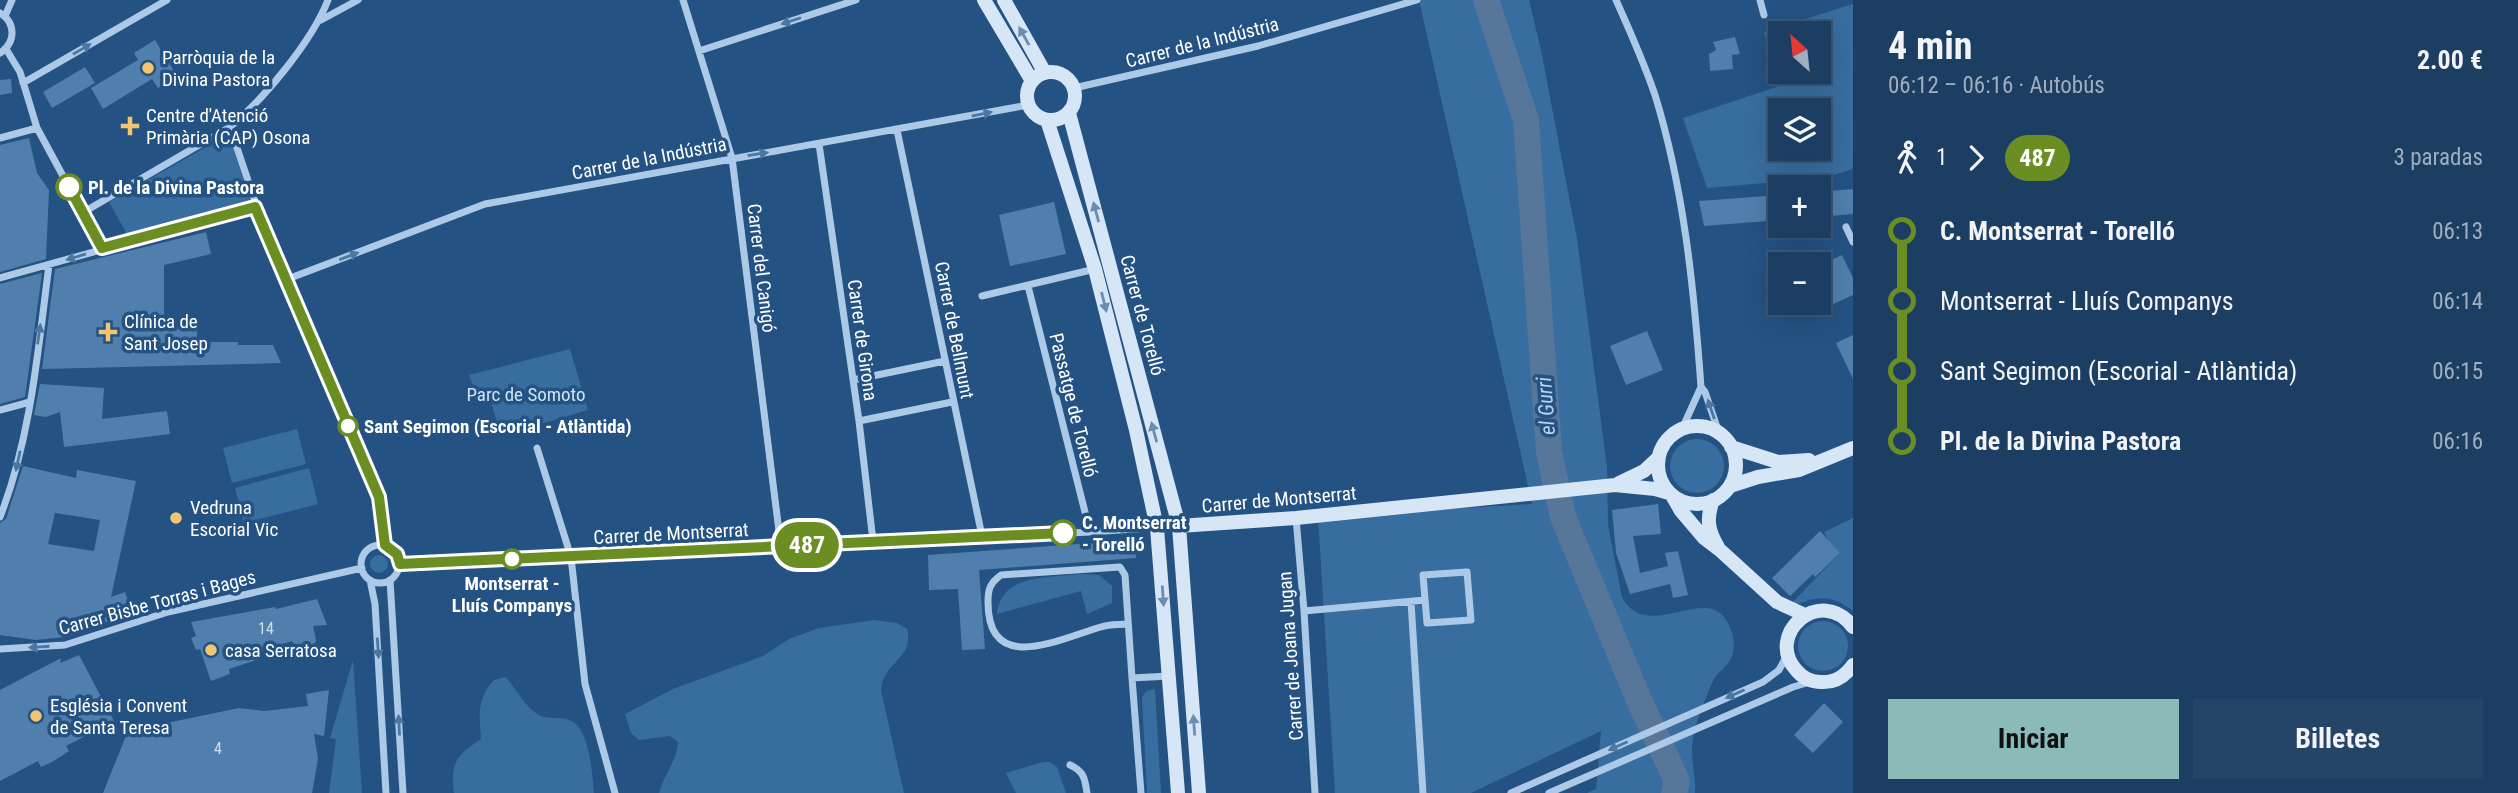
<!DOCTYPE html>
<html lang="es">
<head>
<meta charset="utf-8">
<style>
	:root { --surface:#1b3e62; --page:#244568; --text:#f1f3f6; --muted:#a0aebe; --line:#395777; --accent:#8bbbb9 }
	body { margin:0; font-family:"Roboto Condensed",sans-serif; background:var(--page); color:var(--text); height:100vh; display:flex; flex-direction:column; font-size:26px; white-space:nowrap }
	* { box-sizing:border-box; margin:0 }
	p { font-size:23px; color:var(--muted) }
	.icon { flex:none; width:38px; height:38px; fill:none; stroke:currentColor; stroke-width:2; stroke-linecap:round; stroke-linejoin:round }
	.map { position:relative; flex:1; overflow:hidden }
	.panel { display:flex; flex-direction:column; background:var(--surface); width:665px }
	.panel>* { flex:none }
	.badge { padding:0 14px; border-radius:23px; font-size:24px; line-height:46px }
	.needle { width:46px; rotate:333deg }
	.tools { position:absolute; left:1768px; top:21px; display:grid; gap:14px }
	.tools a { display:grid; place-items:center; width:63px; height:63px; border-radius:0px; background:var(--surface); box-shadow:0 7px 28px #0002,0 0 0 2px var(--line); font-size:35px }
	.map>.badge { position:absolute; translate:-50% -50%; box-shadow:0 0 0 4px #fff }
	.legs { display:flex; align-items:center; gap:10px; height:77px; padding:0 35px; font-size:23px }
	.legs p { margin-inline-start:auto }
	.summary { display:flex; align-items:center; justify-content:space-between; height:119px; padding:0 35px }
	h1 { font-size:38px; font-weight:700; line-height:52px }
	.button { display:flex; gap:14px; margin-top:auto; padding:14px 35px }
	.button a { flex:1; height:80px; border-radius:0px; background:var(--accent); color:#111; font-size:28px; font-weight:700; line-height:80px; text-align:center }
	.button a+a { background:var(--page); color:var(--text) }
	ul { padding:0 35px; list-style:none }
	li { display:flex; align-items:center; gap:24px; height:70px; font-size:26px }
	li i { display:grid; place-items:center; width:10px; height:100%; margin:0 9px; background:currentColor }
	li i::after { content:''; width:18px; height:18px; margin:-9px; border:5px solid; border-radius:50%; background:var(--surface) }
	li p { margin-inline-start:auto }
	li:first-child i { background:linear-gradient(#0000 50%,currentColor 0) }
	li:last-child i { background:linear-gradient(currentColor 50%,#0000 0) }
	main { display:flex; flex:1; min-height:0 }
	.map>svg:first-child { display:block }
	.green { fill:#386da0; fill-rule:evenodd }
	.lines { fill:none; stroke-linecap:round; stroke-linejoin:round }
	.river { stroke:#57779a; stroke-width:26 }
	.building { fill:#507fad; fill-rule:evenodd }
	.street { stroke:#accae8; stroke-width:7 }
	.secondary { stroke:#d6e6f6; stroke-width:14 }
	.oneway { fill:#4d76a1 }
	.oneway2 { fill:#6b8db1 }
	.line-1-casing { stroke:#fff; stroke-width:16 }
	.line-1 { stroke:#6b8e23; stroke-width:10 }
	.poi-dot { fill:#f2c670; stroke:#245283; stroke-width:2.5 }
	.stop-1-dot { fill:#fff; stroke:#6b8e23; stroke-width:3.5 }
	.labels { text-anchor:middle; stroke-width:7; stroke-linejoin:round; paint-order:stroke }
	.number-label { font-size:16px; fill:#d3dfea }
	.street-label { font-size:19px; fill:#fff; stroke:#245283 }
	.poi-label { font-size:19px; fill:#fff; stroke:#245283; text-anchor:start }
	.stop-label { font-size:19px; font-weight:bold; fill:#fff; stroke:#245283; text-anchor:start }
	.park-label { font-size:19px; fill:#d0e3f6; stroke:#245283 }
	.water-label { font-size:21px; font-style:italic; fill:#b8d4ef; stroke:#245283 }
</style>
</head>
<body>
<main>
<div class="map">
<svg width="1853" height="793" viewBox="0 0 1853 793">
	<rect width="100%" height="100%" fill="#245283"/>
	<path class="green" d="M1419,0h110l12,50 36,189 30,228 1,58 14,72c23,45 80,-9 102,20 7,8 12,25 9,36 -3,13 -16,18 -21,30 -8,21 -20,44 -20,67 0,14 4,29 3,43h-108l9,-4 5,-58 -130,62h-136l-17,-276 214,-13z
		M1853,4v165l-29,9 -117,10 -24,-70 96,-32 -15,-54zM1780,33h38v39h-38zM1780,110h38v39h-38z
		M229,134l22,69 -124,31 -18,-32z
		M570,349l18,61 -87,26 -12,-41 -12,3 -8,-23z
		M297,429l9,35 -74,19 -9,-35z
		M1670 466a27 27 0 1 1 54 0a27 27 0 1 1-54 0Z
		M309,468l9,36 -74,19 -9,-35z
		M1853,518v93c-11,-9 -24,-15 -39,-12 -9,1 -13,6 -23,5l49,-51 -11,-11 -5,-10z
		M370 564a9 9 0 1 1 18 0a9 9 0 1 1-18 0Z
		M1079,574l20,1 13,11v17l-25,11 -6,-23 -84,23c3,-40 51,-36 82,-40z
		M874,620l23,3 10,6c8,30 -24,32 -26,61l23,103h-245c5,-19 18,-32 19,-51l-8,-6 -31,4 -8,-7 -6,-19 48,-25 90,-33 26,-17 30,-11z
		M1798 646a25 25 0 1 1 50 0a25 25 0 1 1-50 0Z
		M353,660l9,133h-33l7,-54 -6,-1z
		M506,677c10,12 18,28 31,37 9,6 21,2 32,6 21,6 23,54 25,73h-140c-4,-31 3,-38 27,-54 -2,-24 -4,-41 13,-59z
		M1155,689l6,104h-14l-5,-95 4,-7z
		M1043,762h7l7,5 9,26h-50l-10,-20z"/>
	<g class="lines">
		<path class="river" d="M1486,0l40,120 23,332 14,65 76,183 38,81 -3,12"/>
	</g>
	<path class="building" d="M1735,37l5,17 -8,1 1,14 -23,2 -1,-17 7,-4 -3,-8z
		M155,40l22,36 -19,12 -6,-9 -49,30 -12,-21 47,-28 -4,-7z
		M85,67l10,16 -43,25 -9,-16z
		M11,79l1,14 -12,2v-15z
		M29,138l8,35 12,17 -3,69 -46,13v-127z
		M1853,189v25l-35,3v-25z
		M1780,195v25l-76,6 -5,-25z
		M1054,202l12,52 -56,12 -11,-51z
		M206,232l5,22 -47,11v57h33v20h41v3h35l8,18 -239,6 13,-100z
		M1842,255l11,23v17l-35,16v-45z
		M42,273l-17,124 -25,7v-120z
		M1647,331l16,39 -37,15 -16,-39z
		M1853,335v44l-17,-36z
		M40,384l64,4 -2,31 65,-8 3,23 -106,13 -4,-35 -14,5 -12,-2z
		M23,466l53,12 1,-8 59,11 -25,116 14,-5 7,21 -67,24 -29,3 -36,-5v-112l6,-4zM55,513l45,7 -6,31 -46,-7z
		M1658,504l3,30 -28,2 7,37 28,-7 -3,-13 13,-2 10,44 -15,3 -3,-14 -40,10 -14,-41 -4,-43z
		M1820,531l20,22 -25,24 -2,-3 -23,22 -18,-18z
		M1135,540l1,18 -157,12 6,79 -23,1 -4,-61 -29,1 -1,-35z
		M317,599l10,26 -14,1 3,14 -3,10 -15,4 -6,-13 -34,12 2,6 -31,10 1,5 -19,7 -11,-32 -4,1 -5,-12 5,-2 -5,-14 84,-15 1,2z
		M79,655l35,66 -48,25 3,5 -17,11 -11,5 -3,-6 -38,20v-91l61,-32 -1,5z
		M329,690l-5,46 -10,-2 4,25 -6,34h-209l25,-62 111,-23 25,3 44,-5 -2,-12z
		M1824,703l19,19 -30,31 -19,-18z"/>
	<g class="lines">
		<path class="street" d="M683,0l49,158 49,389
			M1616,0c14,31 28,63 39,95 29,94 39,194 46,292l4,5 14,41
			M1760,0l4,15
			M0,13c16,10 16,29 0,40
			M5,16l7,-16
			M321,20l37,-20
			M6,49l14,23 17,56 65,120
			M699,51l157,-51
			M23,83l144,-83
			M1074,88l184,-42 159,-46
			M230,127l40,119 109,251 6,48
			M897,130l85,406
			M0,138l37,-10
			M819,144l40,277 14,120
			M82,213l148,-86c35,-29 82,-86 98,-127
			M1846,227l7,15
			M0,278l255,-71
			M285,280l200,-76 543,-99
			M1028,286l62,246
			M982,296l113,-27
			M853,380l92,-19
			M0,410l30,-8
			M859,421l93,-19
			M1682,429l19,-42
			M537,448l34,109 14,127 30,109
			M0,517c31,-79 38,-168 49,-252
			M1296,518l8,93 11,182
			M361 564a19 19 0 1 1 38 0a19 19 0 1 1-38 0Z
			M399,564l691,-32 88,-6
			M1467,572l4,48 -44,3 -4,-48z
			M370,580l5,24 11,189
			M390,580l13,213
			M1411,602l12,191
			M1304,611l121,-11
			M1128,624c-9,1 -19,0 -27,3 -40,11 -113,50 -113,-25 0,-13 2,-19 13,-27l119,-8 5,8 7,103 37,-2
			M0,649l65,-4 103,-33 194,-44
			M1132,678l9,115
			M1070,765c14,6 15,14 17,28
			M1511,793l252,-111 16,-12 8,-15
			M1549,793l244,-106 17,-5"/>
		<path class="secondary" d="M984,0l48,81
			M1004,0l41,73
			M1027 96a24 24 0 1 1 48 0a24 24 0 1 1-48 0Z
			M1069,113l110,413 20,267
			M1047,120l48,149 41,161 21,98 21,265
			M1658 465a39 39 0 1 1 78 0a39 39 0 1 1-78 0Z
			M1731,447l47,15 31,-2
			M1619,483l25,-12 15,-14
			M1730,486l28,-9 41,-7 54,-22
			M1673,497l8,14 23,27 17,13 56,51 28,13
			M1713,500c-7,19 -5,30 5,47
			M1179,526l117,-8 319,-33 40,4 14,4
			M1853,627c-32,-43 -90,8 -56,44 6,7 14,11 24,11 13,1 24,-6 32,-17"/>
	</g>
	<defs><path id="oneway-solid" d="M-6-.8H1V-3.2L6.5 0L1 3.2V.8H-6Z" transform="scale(1.75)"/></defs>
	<g class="oneway">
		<use href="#oneway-solid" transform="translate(791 21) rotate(162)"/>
		<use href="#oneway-solid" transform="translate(82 49) rotate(-30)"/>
		<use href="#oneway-solid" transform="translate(982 114) rotate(-11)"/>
		<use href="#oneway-solid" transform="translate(758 154) rotate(-9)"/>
		<use href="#oneway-solid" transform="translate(349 256) rotate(-21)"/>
		<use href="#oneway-solid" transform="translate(76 257) rotate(163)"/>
		<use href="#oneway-solid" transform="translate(39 334) rotate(-82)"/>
		<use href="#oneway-solid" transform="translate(1711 409) rotate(-109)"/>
		<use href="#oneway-solid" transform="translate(18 461) rotate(102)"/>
		<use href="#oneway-solid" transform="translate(39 647) rotate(176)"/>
		<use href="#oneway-solid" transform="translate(378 648) rotate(86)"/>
		<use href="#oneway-solid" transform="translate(1735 694) rotate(156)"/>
		<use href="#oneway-solid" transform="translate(399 725) rotate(-93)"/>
		<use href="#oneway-solid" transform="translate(1618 746) rotate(156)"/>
	</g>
	<g class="oneway2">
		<use href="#oneway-solid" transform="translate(1024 36) rotate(-119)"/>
		<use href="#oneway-solid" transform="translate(1096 212) rotate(-105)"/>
		<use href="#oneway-solid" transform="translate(1104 302) rotate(76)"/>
		<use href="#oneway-solid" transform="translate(1154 432) rotate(-105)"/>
		<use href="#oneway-solid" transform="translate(1163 596) rotate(86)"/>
		<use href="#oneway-solid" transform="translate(1194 725) rotate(-94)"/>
	</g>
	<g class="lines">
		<g class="line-1-casing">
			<path id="line-1" d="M69,187l33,61 153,-41 124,290 6,48 12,9 3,10 663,-31"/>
		</g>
		<use href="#line-1" class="line-1"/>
	</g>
	<g class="poi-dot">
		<circle cx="148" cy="68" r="7"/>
		<path d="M126.5 115.5h7v7h7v7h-7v7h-7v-7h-7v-7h7z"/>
		<path d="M104.5 321.5h7v7h7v7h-7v7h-7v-7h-7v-7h7z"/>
		<circle cx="176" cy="518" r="7"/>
		<circle cx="211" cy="650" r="7"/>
		<circle cx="36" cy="716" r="7"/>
	</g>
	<g class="stop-1-dot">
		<circle cx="69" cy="187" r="12"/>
		<circle cx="348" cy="426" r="9"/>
		<circle cx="1063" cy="533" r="12"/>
		<circle cx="512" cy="559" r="9"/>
	</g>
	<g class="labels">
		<g class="number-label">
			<text x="266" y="634">14</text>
			<text x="218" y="754">4</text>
		</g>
		<g class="street-label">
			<text transform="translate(1202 42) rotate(-14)" y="7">Carrer de la Indústria</text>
			<text transform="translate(649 158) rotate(-11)" y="7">Carrer de la Indústria</text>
			<text transform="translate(762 268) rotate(83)" y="7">Carrer del Canigó</text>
			<text transform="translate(1143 315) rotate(75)" y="7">Carrer de Torelló</text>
			<text transform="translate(955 330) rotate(79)" y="7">Carrer de Bellmunt</text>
			<text transform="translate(863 340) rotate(82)" y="7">Carrer de Girona</text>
			<text transform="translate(1074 405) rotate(76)" y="7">Passatge de Torelló</text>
			<text transform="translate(1279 499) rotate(-5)" y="7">Carrer de Montserrat</text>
			<text transform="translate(671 533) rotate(-3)" y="7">Carrer de Montserrat</text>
			<text transform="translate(157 602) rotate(-15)" y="7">Carrer Bisbe Torras i Bages</text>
			<text transform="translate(1290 656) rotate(-94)" y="7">Carrer de Joana Jugan</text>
		</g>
		<g class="poi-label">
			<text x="162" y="64">Parròquia de la<tspan x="162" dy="22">Divina Pastora</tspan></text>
			<text x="146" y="122">Centre d'Atenció<tspan x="146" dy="22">Primària (CAP) Osona</tspan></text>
			<text x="124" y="328">Clínica de<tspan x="124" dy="22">Sant Josep</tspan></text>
			<text x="190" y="514">Vedruna<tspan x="190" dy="22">Escorial Vic</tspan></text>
			<text x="225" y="657">casa Serratosa</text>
			<text x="50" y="712">Església i Convent<tspan x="50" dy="22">de Santa Teresa</tspan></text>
		</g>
		<g class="stop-label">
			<text x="88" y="194">Pl. de la Divina Pastora</text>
			<text x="364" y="433">Sant Segimon (Escorial - Atlàntida)</text>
			<text x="1082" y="529">C. Montserrat<tspan x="1082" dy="22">- Torelló</tspan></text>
			<text x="512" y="590" text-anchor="middle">Montserrat -<tspan x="512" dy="22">Lluís Companys</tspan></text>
		</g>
		<g class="park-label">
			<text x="526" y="401">Parc de Somoto</text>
		</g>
		<g class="water-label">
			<text transform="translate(1546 406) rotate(-94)" y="7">el Gurri</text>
		</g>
	</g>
</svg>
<div class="tools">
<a><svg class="needle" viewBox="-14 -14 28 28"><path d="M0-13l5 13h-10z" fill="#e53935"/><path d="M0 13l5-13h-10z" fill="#a0aebe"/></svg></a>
<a><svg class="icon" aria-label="layers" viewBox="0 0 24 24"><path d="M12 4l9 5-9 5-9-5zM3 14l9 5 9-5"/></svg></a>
<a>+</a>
<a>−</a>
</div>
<b class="badge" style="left:807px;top:545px;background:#6b8e23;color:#fff">487</b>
</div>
<section class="panel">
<div class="summary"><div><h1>4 min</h1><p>06:12 – 06:16 · Autobús</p></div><b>2.00 €</b></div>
<div class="legs"><svg class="icon" aria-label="walk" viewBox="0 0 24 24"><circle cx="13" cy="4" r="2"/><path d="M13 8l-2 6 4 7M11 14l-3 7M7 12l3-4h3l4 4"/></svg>1<svg class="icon" aria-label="forward" viewBox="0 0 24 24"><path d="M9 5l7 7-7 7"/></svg><b class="badge" style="background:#6b8e23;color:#fff">487</b><p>3 paradas</p></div>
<ul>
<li><i style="color:#6b8e23"></i><b>C. Montserrat - Torelló</b><p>06:13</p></li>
<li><i style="color:#6b8e23"></i><span>Montserrat - Lluís Companys</span><p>06:14</p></li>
<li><i style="color:#6b8e23"></i><span>Sant Segimon (Escorial - Atlàntida)</span><p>06:15</p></li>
<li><i style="color:#6b8e23"></i><b>Pl. de la Divina Pastora</b><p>06:16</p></li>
</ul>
<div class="button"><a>Iniciar</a><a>Billetes</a></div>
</section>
</main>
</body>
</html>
